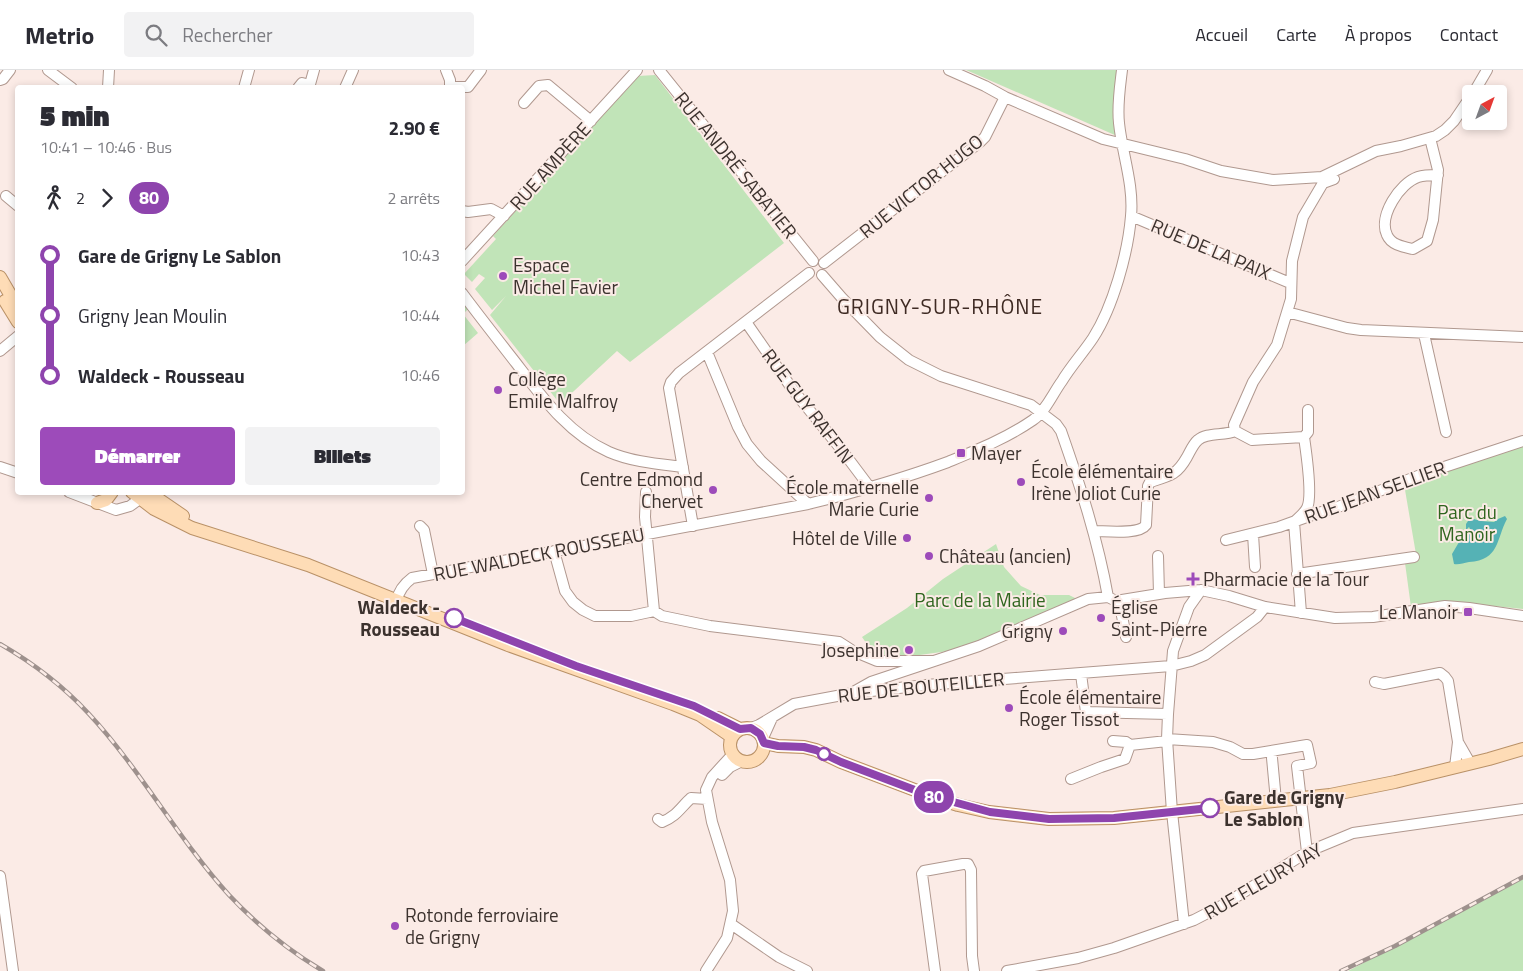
<!DOCTYPE html>
<html lang="fr">
<head>
<meta charset="utf-8">
<style>
	:root { --surface:#fff; --page:#f2f2f3; --text:#2b2b33; --muted:#7c7c81; --line:#e1e1e2; --accent:#9d4bba }
	body { margin:0; font-family:"Titillium Web",sans-serif; background:var(--page); color:var(--text); height:100vh; display:flex; flex-direction:column; font-size:19px; white-space:nowrap }
	* { box-sizing:border-box; margin:0 }
	p { font-size:16px; color:var(--muted) }
	.icon { flex:none; width:28px; height:28px; fill:none; stroke:currentColor; stroke-width:2; stroke-linecap:round; stroke-linejoin:round }
	.map { position:relative; flex:1; overflow:hidden }
	.side { position:absolute; left:15px; top:15px; width:450px; height:410px; display:flex; flex-direction:column; background:var(--surface); border-radius:5px; box-shadow:0 2px 8px #0003 }
	.side>* { flex:none }
	.badge { padding:0 10px; border-radius:16px; font-size:18px; line-height:32px }
	.needle { width:32px; rotate:41deg }
	.controls { position:absolute; left:1462px; top:15px; display:grid; gap:10px }
	.controls a { display:grid; place-items:center; width:45px; height:45px; border-radius:5px; background:var(--surface); box-shadow:0 2px 8px #0003; font-size:25px }
	.map>.badge { position:absolute; translate:-50% -50%; box-shadow:0 0 0 2px #fff }
	.legs { display:flex; align-items:center; gap:8px; height:55px; padding:0 25px; font-size:16px }
	.legs p { margin-inline-start:auto }
	.head { display:flex; align-items:center; justify-content:space-between; height:85px; padding:0 25px }
	h1 { font-size:28px; font-weight:800; line-height:38px }
	.cta { display:flex; gap:10px; margin-top:auto; padding:10px 25px }
	.cta a { flex:1; height:58px; border-radius:5px; background:var(--accent); color:#fff; font-size:20px; font-weight:800; line-height:58px; text-align:center }
	.cta a+a { background:var(--page); color:var(--text) }
	ul { padding:0 25px; list-style:none }
	li { display:flex; align-items:center; gap:18px; height:60px; font-size:19px }
	li i { display:grid; place-items:center; width:8px; height:100%; margin:0 6px; background:currentColor }
	li i::after { content:''; width:12px; height:12px; margin:-6px; border:4px solid; border-radius:50%; background:var(--surface) }
	li p { margin-inline-start:auto }
	li:first-child i { background:linear-gradient(#0000 50%,currentColor 0) }
	li:last-child i { background:linear-gradient(currentColor 50%,#0000 0) }
	header { display:flex; align-items:center; gap:30px; box-sizing:border-box; height:70px; padding:0 25px; background:var(--surface); border-bottom:1px solid var(--line) }
	header strong { font-size:24px }
	nav { display:flex; gap:28px; margin-inline-start:auto; font-size:18px }
	.search { width:350px; height:45px; background:var(--page); display:flex; align-items:center; gap:12px; box-sizing:border-box; padding:0 18px; border-radius:5px; color:var(--muted); font-size:19px }
	.map>svg:first-child { display:block }
	.green { fill:#c1e4b8 }
	.water { fill:#55b2b5 }
	.lines { fill:none; stroke-linecap:round; stroke-linejoin:round }
	.minor-casing { stroke:#b0988f; stroke-width:12 }
	.major-casing { stroke:#b99167; stroke-width:14 }
	.minor { stroke:#fff; stroke-width:10 }
	.major { stroke:#fedcb6; stroke-width:12 }
	.rail-casing { stroke:#9e918d; stroke-width:4.5 }
	.rail { stroke:#fbebe6; stroke-width:2.5; stroke-dasharray:8; stroke-linecap:butt }
	.line-1-casing { stroke:#fff; stroke-width:11 }
	.line-1 { stroke:#8e44ad; stroke-width:8 }
	.poi-dot { fill:#9d4bba; stroke:#fbebe6; stroke-width:2 }
	.stop-1-dot { fill:#fff; stroke:#8e44ad; stroke-width:2.5 }
	.labels { text-anchor:middle; stroke-width:4; stroke-linejoin:round; paint-order:stroke }
	.street-label { font-size:19px; fill:#3c322e; stroke:#fbebe6 }
	.poi-label { font-size:19px; fill:#3c322e; stroke:#fbebe6; text-anchor:start }
	.park-label { font-size:19px; fill:#2f651e; stroke:#fbebe6 }
	.stop-label { font-size:19px; font-weight:bold; fill:#3c322e; stroke:#fbebe6; text-anchor:end }
	.quarter-label { font-size:21px; letter-spacing:1px; fill:#3e2a23; stroke:#fbebe6 }
</style>
</head>
<body>
<header>
<strong>Metrio</strong>
<div class="search"><svg class="icon" aria-label="search" viewBox="0 0 24 24"><circle cx="10" cy="10" r="6"/><path d="M15 15l6 6"/></svg>Rechercher</div>
<nav><a>Accueil</a><a>Carte</a><a>À propos</a><a>Contact</a></nav>
</header>
<div class="map">
<svg width="1523" height="901" viewBox="0 0 1523 901">
	<rect width="100%" height="100%" fill="#fbebe6"/>
	<path class="green" d="M966,0h153l-2,66 -144,-63z
		M655,5l129,168 -154,119 -13,-11 -57,53 -70,-89 16,-19 -14,14 -17,-21 10,-11 -6,-4 -7,8 -8,-8 32,-35 -3,-3 145,-160z
		M462,233l6,6 -5,5 15,19 -15,13z
		M1523,374v165l-69,-7 -43,5 -6,-44 12,-3 -13,-76z
		M996,474l8,23 17,19 19,9h29l10,5 -116,49 -58,8 -30,-1 -13,-19 45,-29 36,-29z
		M1523,809v92h-175z"/>
	<path class="water" d="M1505,446l2,3c-11,20 -7,41 -38,43 -6,1 -10,3 -15,2l-2,-10 10,-17 8,-8 -1,-2 -3,3v-6l4,-6 11,3 13,1 4,-3z"/>
	<g class="lines">
		<g class="minor-casing">
			<path id="minor" d="M48,0l24,18
				M446,0l4,10v8
				M659,0l154,191
				M949,0l36,16 20,11 98,42 82,20 36,12 52,9 49,-3 54,-26 25,-5 35,-10 9,-6 9,-9 17,-25
				M0,10l3,-1 7,-9
				M450,17h18l13,-17
				M108,18l1,-18
				M244,18l5,-18
				M298,18l4,-5 8,2
				M309,18l5,-18
				M345,18l8,-18
				M1473,24l14,-24
				M524,33l15,-17 9,-1 43,36
				M1430,68l8,32 -5,50 -6,21 -14,8c-9,-2 -22,-4 -26,-14 -9,-19 13,-52 31,-58 6,-2 14,-2 20,-2
				M6,126l12,10
				M462,141l6,1 23,-3 13,7
				M1131,146l159,67
				M462,191l175,-191
				M824,193l156,-121 5,-5 20,-40
				M822,205l20,23 38,39 29,23 32,16 90,29 25,19 5,7c19,54 37,109 47,166
				M462,223c18,24 36,47 54,70 26,34 52,71 93,89 23,10 50,12 74,15
				M1287,242l60,16 14,2 162,7
				M746,252l47,68 48,59 30,40
				M1424,264l22,98
				M0,281l18,-15
				M707,282l31,75 9,17 14,17 47,43
				M1235,361l-1,-6 19,-43 24,-37 14,-46 1,-38 11,-44 20,-34 11,-4
				M1235,361l17,9 52,-3c2,14 9,59 3,71 -3,6 -9,10 -13,14l7,91
				M1304,367l4,-5v-22
				M0,397l18,6
				M69,422l47,18 14,-4 15,-11
				M646,422l-1,25 9,94
				M420,456l4,4 9,44
				M693,456l-24,-138 2,-6 8,-9 130,-100
				M1093,461c13,0 46,4 53,-6l2,-39 2,-4c20,-6 27,-7 37,-25 3,-5 6,-13 11,-17 9,-8 26,-4 37,-9
				M1253,464l2,33
				M1226,470l53,-13 36,-13 23,-7 85,-33 100,-33
				M554,481l11,40 8,11 10,8 12,6h36l23,-5 8,5 48,10 129,16 14,9 24,10h57
				M1158,486l1,38
				M1297,504l117,-17
				M1108,527l6,3h8l43,-7 36,-3 28,6 36,11 70,11 38,-1 72,-11 24,2 54,8
				M397,530c2,-10 7,-16 15,-22l396,-74c48,-12 94,-25 140,-42 29,-12 59,-24 85,-42 13,-9 20,-27 29,-39 9,-15 21,-28 31,-43 20,-31 35,-85 38,-122 3,-31 -9,-63 -12,-93 -2,-18 1,-36 3,-53
				M1119,530l7,37
				M1081,604l5,38 82,2
				M1375,612l9,2 56,-11 5,4 3,4 10,61 -3,25
				M855,621l16,-9 108,-36 109,-47 20,-2
				M751,658l8,-3 35,-21 59,-11 73,-8 245,-19 20,-5 14,-6 52,-38 8,-10
				M763,668l9,-20
				M1167,669l46,3 17,5 13,7h10l54,-9 4,18 -14,3 10,86
				M1113,671l13,1 4,3
				M1458,672l12,21
				M1272,688l4,43
				M722,705l8,-8 12,-6
				M1071,709l30,-12 24,-8 5,-14 37,-4
				M658,749l4,3c14,-5 19,-15 29,-24l16,1
				M0,806l13,95
				M731,854l48,33 28,14
				M1184,854l-12,-112 -5,-73 1,-25 5,-63 16,-44 12,-17
				M706,901l21,-33 6,-27 -3,-31 -18,-58 -6,-32 6,-13 21,-23
				M935,901l-13,-97 2,-3 39,-7h5l3,6 1,86 2,15
				M1007,901l71,-13 36,-10 80,-28 31,-16 82,-52 46,-19 170,-24"/>
		</g>
		<g class="major-casing">
			<path id="major" d="M0,207l18,31
				M5,231l13,21
				M132,422l22,17 38,19 116,37 200,80 165,59 27,11 32,22
				M148,422l35,24
				M97,433l9,-3 6,-8
				M718,648l22,11
				M730 675a17 17 0 1 1 34 0a17 17 0 1 1-34 0Z
				M764,673l14,3 26,1 12,3 25,12 87,33 30,10 31,7 60,7 65,-1 216,-23 65,-13 94,-23 34,-10"/>
		</g>
		<use href="#minor" class="minor"/>
		<use href="#major" class="major"/>
		<g class="rail-casing">
			<path id="rail" d="M0,574c33,19 64,43 89,70 52,56 89,125 140,181 28,30 59,55 94,76
				M1341,901l54,-25 128,-69"/>
		</g>
		<use href="#rail" class="rail"/>
	</g>
	<g class="lines">
		<g class="line-1-casing">
			<path id="line-1" d="M454,548l122,48 118,40 46,23 11,-1 9,6 4,9 14,3 26,1 12,3 25,12 87,33 62,17 59,7 65,-1 96,-10"/>
		</g>
		<use href="#line-1" class="line-1"/>
	</g>
	<g class="poi-dot">
		<circle cx="503" cy="206" r="5"/>
		<circle cx="498" cy="320" r="5"/>
		<rect x="956" y="378" width="10" height="10" rx="2.5"/>
		<circle cx="1021" cy="412" r="5"/>
		<circle cx="713" cy="420" r="5"/>
		<circle cx="929" cy="428" r="5"/>
		<circle cx="907" cy="468" r="5"/>
		<circle cx="929" cy="486" r="5"/>
		<path d="M1190.5 501.5h5v5h5v5h-5v5h-5v-5h-5v-5h5z"/>
		<rect x="1463" y="537" width="10" height="10" rx="2.5"/>
		<circle cx="1101" cy="548" r="5"/>
		<circle cx="1063" cy="561" r="5"/>
		<circle cx="909" cy="580" r="5"/>
		<circle cx="1009" cy="638" r="5"/>
		<circle cx="395" cy="856" r="5"/>
	</g>
	<g class="stop-1-dot">
		<circle cx="454" cy="548" r="9"/>
		<circle cx="824" cy="684" r="6"/>
		<circle cx="1210" cy="738" r="9"/>
	</g>
	<g class="labels">
		<g class="street-label">
			<text transform="translate(736 95) rotate(51)" y="7">RUE ANDRÉ SABATIER</text>
			<text transform="translate(550 96) rotate(-48)" y="7">RUE AMPÈRE</text>
			<text transform="translate(921 116) rotate(-39)" y="7">RUE VICTOR HUGO</text>
			<text transform="translate(1211 179) rotate(23)" y="7">RUE DE LA PAIX</text>
			<text transform="translate(808 336) rotate(53)" y="7">RUE GUY RAFFIN</text>
			<text transform="translate(1375 422) rotate(-20)" y="7">RUE JEAN SELLIER</text>
			<text transform="translate(539 484) rotate(-11)" y="7">RUE WALDECK ROUSSEAU</text>
			<text transform="translate(921 617) rotate(-6)" y="7">RUE DE BOUTEILLER</text>
			<text transform="translate(1263 811) rotate(-30)" y="7">RUE FLEURY JAY</text>
		</g>
		<g class="poi-label">
			<text x="513" y="202">Espace<tspan x="513" dy="22">Michel Favier</tspan></text>
			<text x="508" y="316">Collège<tspan x="508" dy="22">Emile Malfroy</tspan></text>
			<text x="971" y="390">Mayer</text>
			<text x="1031" y="408">École élémentaire<tspan x="1031" dy="22">Irène Joliot Curie</tspan></text>
			<text x="703" y="416" text-anchor="end">Centre Edmond<tspan x="703" dy="22">Chervet</tspan></text>
			<text x="919" y="424" text-anchor="end">École maternelle<tspan x="919" dy="22">Marie Curie</tspan></text>
			<text x="897" y="475" text-anchor="end">Hôtel de Ville</text>
			<text x="939" y="493">Château (ancien)</text>
			<text x="1203" y="516">Pharmacie de la Tour</text>
			<text x="1111" y="544">Église<tspan x="1111" dy="22">Saint-Pierre</tspan></text>
			<text x="1458" y="549" text-anchor="end">Le Manoir</text>
			<text x="1053" y="568" text-anchor="end">Grigny</text>
			<text x="899" y="587" text-anchor="end">Josephine</text>
			<text x="1019" y="634">École élémentaire<tspan x="1019" dy="22">Roger Tissot</tspan></text>
			<text x="405" y="852">Rotonde ferroviaire<tspan x="405" dy="22">de Grigny</tspan></text>
		</g>
		<g class="park-label">
			<text x="1467" y="449">Parc du<tspan x="1467" dy="22">Manoir</tspan></text>
			<text x="980" y="537">Parc de la Mairie</text>
		</g>
		<g class="stop-label">
			<text x="440" y="544">Waldeck -<tspan x="440" dy="22">Rousseau</tspan></text>
			<text x="1224" y="734" text-anchor="start">Gare de Grigny<tspan x="1224" dy="22">Le Sablon</tspan></text>
		</g>
		<g class="quarter-label">
			<text x="940" y="244">GRIGNY-SUR-RHÔNE</text>
		</g>
	</g>
</svg>
<div class="controls">
<a><svg class="needle" viewBox="-14 -14 28 28"><path d="M0-13l5 13h-10z" fill="#e53935"/><path d="M0 13l5-13h-10z" fill="#7c7c81"/></svg></a>
</div>
<b class="badge" style="left:934px;top:727px;background:#8e44ad;color:#fff">80</b>
<section class="side">
<div class="head"><div><h1>5 min</h1><p>10:41 – 10:46 · Bus</p></div><b>2.90 €</b></div>
<div class="legs"><svg class="icon" aria-label="walk" viewBox="0 0 24 24"><circle cx="13" cy="4" r="2"/><path d="M13 8l-2 6 4 7M11 14l-3 7M7 12l3-4h3l4 4"/></svg>2<svg class="icon" aria-label="forward" viewBox="0 0 24 24"><path d="M9 5l7 7-7 7"/></svg><b class="badge" style="background:#8e44ad;color:#fff">80</b><p>2 arrêts</p></div>
<ul>
<li><i style="color:#8e44ad"></i><b>Gare de Grigny Le Sablon</b><p>10:43</p></li>
<li><i style="color:#8e44ad"></i><span>Grigny Jean Moulin</span><p>10:44</p></li>
<li><i style="color:#8e44ad"></i><b>Waldeck - Rousseau</b><p>10:46</p></li>
</ul>
<div class="cta"><a>Démarrer</a><a>Billets</a></div>
</section>
</div>
</body>
</html>
